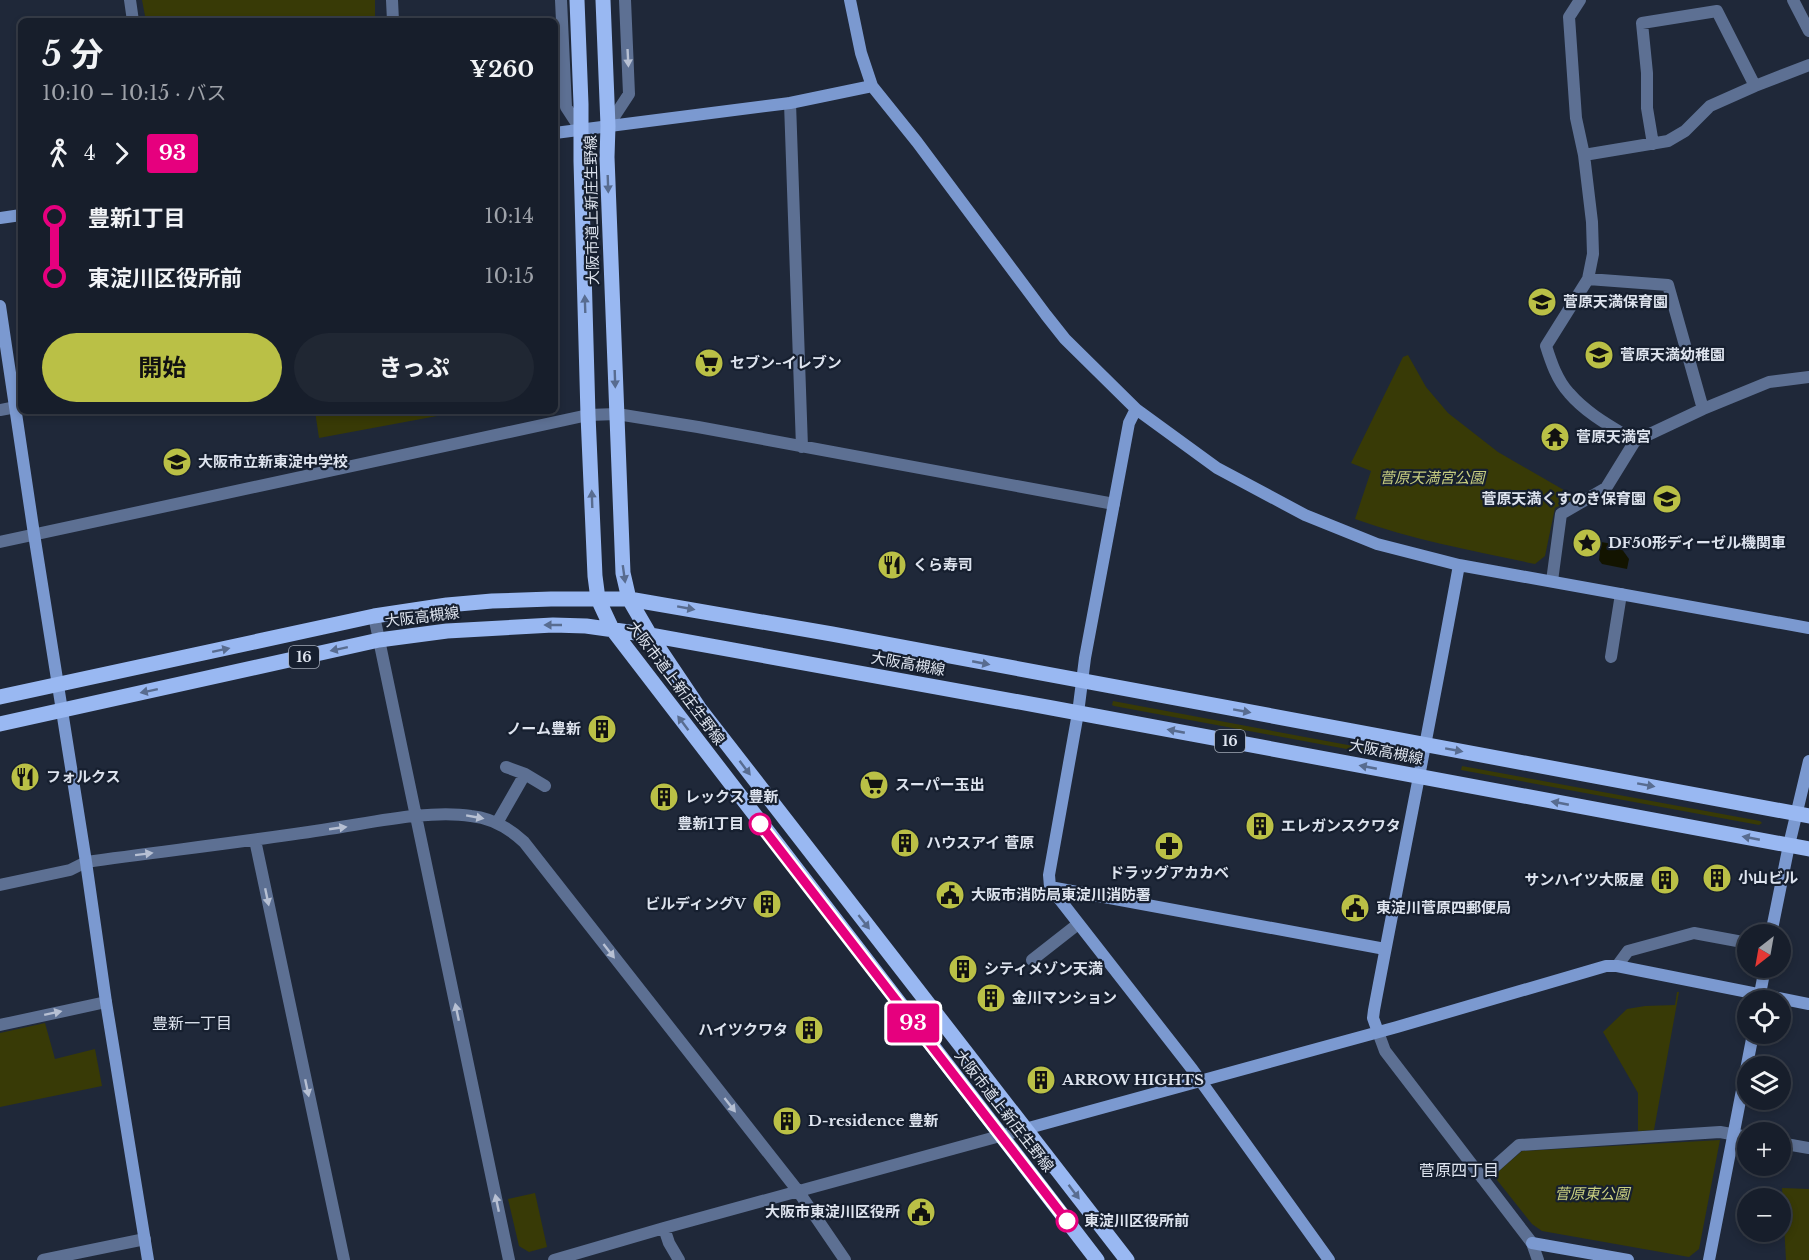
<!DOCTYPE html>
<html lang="ja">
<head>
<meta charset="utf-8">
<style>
	:root { --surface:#171e2b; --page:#202733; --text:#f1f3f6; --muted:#9ea2a9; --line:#363c47; --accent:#bac046 }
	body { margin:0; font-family:"Libre Baskerville","Noto Sans JP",serif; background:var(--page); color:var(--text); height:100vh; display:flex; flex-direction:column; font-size:22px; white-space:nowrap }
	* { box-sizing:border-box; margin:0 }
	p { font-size:20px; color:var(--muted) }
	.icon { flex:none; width:33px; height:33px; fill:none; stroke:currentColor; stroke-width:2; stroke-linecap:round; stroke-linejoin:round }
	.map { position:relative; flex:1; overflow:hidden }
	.side { position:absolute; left:18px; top:18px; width:540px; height:396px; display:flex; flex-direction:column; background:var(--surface); border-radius:9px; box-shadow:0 3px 9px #0003,0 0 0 2px var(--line) }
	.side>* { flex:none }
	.badge { padding:0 12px; border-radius:4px; font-size:21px; line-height:39px }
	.needle { width:39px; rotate:211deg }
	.fabs { position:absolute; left:1737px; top:924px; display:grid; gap:12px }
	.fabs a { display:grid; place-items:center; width:54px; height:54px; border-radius:50%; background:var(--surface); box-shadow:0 3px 9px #0003,0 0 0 2px var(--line); font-size:30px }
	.map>.badge { position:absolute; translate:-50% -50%; box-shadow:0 0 0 3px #fff }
	.legs { display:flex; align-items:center; gap:9px; height:66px; padding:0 24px; font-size:20px }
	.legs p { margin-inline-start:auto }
	.headline { display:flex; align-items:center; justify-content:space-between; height:102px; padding:0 24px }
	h1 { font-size:33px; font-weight:700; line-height:45px }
	.action { display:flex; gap:12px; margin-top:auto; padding:12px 24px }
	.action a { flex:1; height:69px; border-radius:36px; background:var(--accent); color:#111; font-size:24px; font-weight:700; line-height:69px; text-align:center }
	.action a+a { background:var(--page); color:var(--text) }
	ul { padding:0 24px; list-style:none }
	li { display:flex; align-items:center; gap:21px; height:60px; font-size:22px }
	li i { display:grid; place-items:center; width:9px; height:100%; margin:0 8px; background:currentColor }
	li i::after { content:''; width:15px; height:15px; margin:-8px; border:4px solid; border-radius:50%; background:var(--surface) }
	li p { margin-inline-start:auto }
	li:first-child i { background:linear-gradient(#0000 50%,currentColor 0) }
	li:last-child i { background:linear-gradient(currentColor 50%,#0000 0) }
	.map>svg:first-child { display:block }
	.green { fill:#383a06 }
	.water { fill:#131400 }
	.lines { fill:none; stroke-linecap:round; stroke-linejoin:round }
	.street { stroke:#5d7093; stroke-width:12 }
	.secondary { stroke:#7b99d0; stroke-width:12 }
	.primary { stroke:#99b8f2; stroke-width:15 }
	.oneway { fill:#b7c0d3 }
	.oneway2 { fill:#586c90 }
	.line-1-casing { stroke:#fff; stroke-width:14 }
	.line-1 { stroke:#e6007e; stroke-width:9 }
	.stop-1-dot { fill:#fff; stroke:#e6007e; stroke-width:3 }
	.labels { text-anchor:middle; stroke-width:4.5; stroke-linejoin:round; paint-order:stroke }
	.shield { fill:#161f2f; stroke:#a1a8b5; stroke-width:1.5 }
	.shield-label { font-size:14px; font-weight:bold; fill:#dde3ee }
	.street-label { font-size:15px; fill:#dde3ee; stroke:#161f2f }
	.poi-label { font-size:15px; font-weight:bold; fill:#dde3ee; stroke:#161f2f; text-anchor:start }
	.park-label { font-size:15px; font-style:italic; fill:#c8ce80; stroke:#161f2f }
	.stop-label { font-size:15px; font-weight:bold; fill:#dde3ee; stroke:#161f2f; text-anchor:end }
	.neighbourhood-label { font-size:16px; fill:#dde3ee; stroke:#161f2f }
</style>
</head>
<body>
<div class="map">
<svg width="1809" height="1260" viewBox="0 0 1809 1260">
	<rect width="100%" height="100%" fill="#1f2839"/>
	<path class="green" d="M142,0h233v21h-229z
		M1408,355l18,32 22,26 50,39 71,41 10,3 -24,12 -10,48 -10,8c-61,-13 -122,-24 -180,-45l16,-48 -20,-8 52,-106z
		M315,411h149l-145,27z
		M1113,701l267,50 -1,4 -265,-49 -2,-1z
		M1462,766l298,55 2,2 -3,2 -298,-55z
		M1677,992h2l-25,138 -16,1v-38l-35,-61 24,-23 18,-3 30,-1z
		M45,1023l10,36 40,-10 7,37 -102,21v-74z
		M1720,1140l-21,109 -10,8 -147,-26 -10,-7 -35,-44 2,-9 23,-20z
		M1782,1188l27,1v71h-23z
		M535,1193l12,54 -18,5 -10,-6 -11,-47z"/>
	<path class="water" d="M1601,542l18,3 10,14 -2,10 -25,-5 -3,-4z"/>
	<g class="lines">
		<path class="street" d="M130,0l3,21
			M392,0l1,21
			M561,0l5,107 15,23
			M1580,0l-11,17 7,101 8,37 8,67 1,32 -5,25 -42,67c5,16 11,34 23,47 18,21 43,34 66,48
			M1793,0l16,31
			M790,103l12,344
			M608,126l21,-32 -4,-94
			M1653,144l-6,-36v-35l-5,-50 75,-12 38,75
			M1584,155l84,-14 17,-10 25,-25 45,-20 54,-21
			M1588,279l80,6 35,124
			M0,410l16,-3
			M0,542l588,-127 29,-1 81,13 416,77
			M1552,581l9,-67 45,-26 29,-47 68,-32 66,-27 40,-5
			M374,616l135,644
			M1611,657l10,-63
			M506,767l19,7 20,12
			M497,823l28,-49
			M255,840l89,420
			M0,885l70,-15 16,-8c79,-11 157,-20 236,-32 44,-6 106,-21 149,-14 21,2 38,12 53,26l274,349 47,69
			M1032,960l46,-36
			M1617,966l11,-15 66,-18 54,10
			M0,1025l106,-23
			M1378,1032l7,19 147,192 6,17
			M1780,1143l29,5
			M1482,1178l37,-33 201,-13 28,5
			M664,1228l5,15 10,17
			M43,1260l102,-21
			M554,1260l110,-32 361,-99"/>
		<path class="secondary" d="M850,0l11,53 11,33 45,56 129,173 19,24 71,70 81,59 88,47 72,29 82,21 350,63
			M555,133l235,-30 82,-17
			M0,218l21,-3
			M0,306l34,228 52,328 20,140 42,258
			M1136,409l-7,14 -44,235 -7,55 -29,162 1,12 142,182 137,191
			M1050,887l335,62
			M1771,934l18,-89 20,-84
			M1759,999l6,-31
			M1378,1032l-5,-14 1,-8c28,-149 58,-296 85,-445
			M1025,1129l372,-102 209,-61h11l192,38
			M1532,1243l96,17
			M1709,1260l44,-226"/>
		<path class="primary" d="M577,0l4,104v57l7,254 7,161 3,23 14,30 485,631
			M603,0l5,126 -1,31 16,416 6,26 21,36 49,73 428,552
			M0,697l374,-81 73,-11 45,-4 59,-2h78l203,35 977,182
			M0,724l379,-84 68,-9 106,-6 33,1 64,9 402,73 757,141"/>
	</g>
	<defs><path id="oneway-solid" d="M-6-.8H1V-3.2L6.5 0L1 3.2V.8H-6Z" transform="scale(1.5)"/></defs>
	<g class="oneway">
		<use href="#oneway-solid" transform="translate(628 58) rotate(87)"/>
		<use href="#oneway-solid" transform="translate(475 817) rotate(10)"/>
		<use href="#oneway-solid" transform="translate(338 828) rotate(-8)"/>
		<use href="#oneway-solid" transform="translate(144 854) rotate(-7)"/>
		<use href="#oneway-solid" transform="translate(267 897) rotate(78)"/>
		<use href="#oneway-solid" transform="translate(609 951) rotate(52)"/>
		<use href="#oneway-solid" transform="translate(457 1012) rotate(-102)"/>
		<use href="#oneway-solid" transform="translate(53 1013) rotate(-12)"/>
		<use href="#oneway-solid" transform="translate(307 1088) rotate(78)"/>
		<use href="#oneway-solid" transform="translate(730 1105) rotate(52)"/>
		<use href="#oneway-solid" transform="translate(497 1203) rotate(-102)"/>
	</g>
	<g class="oneway2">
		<use href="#oneway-solid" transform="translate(608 184) rotate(88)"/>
		<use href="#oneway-solid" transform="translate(585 304) rotate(-92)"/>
		<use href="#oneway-solid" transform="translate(615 379) rotate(88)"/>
		<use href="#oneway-solid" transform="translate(592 499) rotate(-92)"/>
		<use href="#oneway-solid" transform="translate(624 574) rotate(82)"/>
		<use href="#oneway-solid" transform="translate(686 608) rotate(10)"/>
		<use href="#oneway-solid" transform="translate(553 625) rotate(-180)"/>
		<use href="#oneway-solid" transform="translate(339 649) rotate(168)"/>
		<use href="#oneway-solid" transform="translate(221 650) rotate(-12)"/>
		<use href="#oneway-solid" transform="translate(981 663) rotate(11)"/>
		<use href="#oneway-solid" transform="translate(149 691) rotate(168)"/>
		<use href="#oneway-solid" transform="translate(1242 711) rotate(10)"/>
		<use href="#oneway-solid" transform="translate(683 723) rotate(-127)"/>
		<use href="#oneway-solid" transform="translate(1176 731) rotate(-169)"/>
		<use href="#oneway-solid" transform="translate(1454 750) rotate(10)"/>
		<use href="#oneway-solid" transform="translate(1368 767) rotate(-169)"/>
		<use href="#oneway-solid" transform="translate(745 768) rotate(53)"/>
		<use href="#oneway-solid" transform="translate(1646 785) rotate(10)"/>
		<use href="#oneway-solid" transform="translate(1560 803) rotate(-169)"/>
		<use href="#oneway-solid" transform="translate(1751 838) rotate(-169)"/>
		<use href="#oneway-solid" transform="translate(864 922) rotate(52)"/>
		<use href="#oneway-solid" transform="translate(1074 1192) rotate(53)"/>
	</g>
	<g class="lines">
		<g class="line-1-casing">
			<path id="line-1" d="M760,824l307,397"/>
		</g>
		<use href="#line-1" class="line-1"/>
	</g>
	<defs>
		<g id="school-disc" transform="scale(1.5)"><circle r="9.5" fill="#bac046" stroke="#161f2f"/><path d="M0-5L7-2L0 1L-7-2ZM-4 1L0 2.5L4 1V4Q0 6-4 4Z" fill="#111"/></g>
		<g id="supermarket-disc" transform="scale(1.5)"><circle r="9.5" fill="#bac046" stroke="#161f2f"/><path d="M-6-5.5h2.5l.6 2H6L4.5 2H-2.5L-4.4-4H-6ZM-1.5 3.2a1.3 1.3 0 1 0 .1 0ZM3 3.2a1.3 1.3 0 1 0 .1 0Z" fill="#111"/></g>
		<g id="temple-disc" transform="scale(1.5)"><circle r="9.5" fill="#bac046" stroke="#161f2f"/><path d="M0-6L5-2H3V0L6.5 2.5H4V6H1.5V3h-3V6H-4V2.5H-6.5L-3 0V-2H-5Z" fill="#111"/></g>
		<g id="sight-disc" transform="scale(1.5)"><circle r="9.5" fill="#bac046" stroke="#161f2f"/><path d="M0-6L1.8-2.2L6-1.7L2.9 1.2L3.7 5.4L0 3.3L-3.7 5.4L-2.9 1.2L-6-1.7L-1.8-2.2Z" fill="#111"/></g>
		<g id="restaurant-disc" transform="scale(1.5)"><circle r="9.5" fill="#bac046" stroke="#161f2f"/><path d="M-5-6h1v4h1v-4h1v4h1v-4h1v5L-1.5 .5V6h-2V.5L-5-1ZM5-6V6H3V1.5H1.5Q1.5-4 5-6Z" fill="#111"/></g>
		<g id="building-disc" transform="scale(1.5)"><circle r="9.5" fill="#bac046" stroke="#161f2f"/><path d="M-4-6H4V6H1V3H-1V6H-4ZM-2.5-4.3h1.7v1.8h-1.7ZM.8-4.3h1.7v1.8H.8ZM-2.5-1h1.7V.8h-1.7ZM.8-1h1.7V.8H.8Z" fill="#111"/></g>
		<g id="pharmacy-disc" transform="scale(1.5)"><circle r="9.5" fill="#bac046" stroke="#161f2f"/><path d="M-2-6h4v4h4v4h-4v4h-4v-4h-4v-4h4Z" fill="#111"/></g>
		<g id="civic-disc" transform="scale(1.5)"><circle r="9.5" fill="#bac046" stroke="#161f2f"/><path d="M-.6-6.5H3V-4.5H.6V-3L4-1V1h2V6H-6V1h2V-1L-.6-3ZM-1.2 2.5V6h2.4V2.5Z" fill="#111"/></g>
	</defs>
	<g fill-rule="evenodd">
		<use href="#school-disc" x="1542" y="302"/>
		<use href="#school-disc" x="1599" y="355"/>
		<use href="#supermarket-disc" x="709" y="363"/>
		<use href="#temple-disc" x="1555" y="437"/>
		<use href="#school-disc" x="177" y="462"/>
		<use href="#school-disc" x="1667" y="499"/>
		<use href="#sight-disc" x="1587" y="543"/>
		<use href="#restaurant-disc" x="892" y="565"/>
		<use href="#building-disc" x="602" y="729"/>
		<use href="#restaurant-disc" x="25" y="777"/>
		<use href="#supermarket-disc" x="874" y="785"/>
		<use href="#building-disc" x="664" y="797"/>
		<use href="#building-disc" x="1260" y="826"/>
		<use href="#building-disc" x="905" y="843"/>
		<use href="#pharmacy-disc" x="1169" y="846"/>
		<use href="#building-disc" x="1717" y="878"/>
		<use href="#building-disc" x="1665" y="880"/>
		<use href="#civic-disc" x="950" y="895"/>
		<use href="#building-disc" x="767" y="904"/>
		<use href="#civic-disc" x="1355" y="908"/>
		<use href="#building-disc" x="963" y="969"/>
		<use href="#building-disc" x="991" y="998"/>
		<use href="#building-disc" x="809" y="1030"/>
		<use href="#building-disc" x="1041" y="1080"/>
		<use href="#building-disc" x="787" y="1121"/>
		<use href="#civic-disc" x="921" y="1212"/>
	</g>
	<g class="stop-1-dot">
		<circle cx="760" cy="824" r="10"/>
		<circle cx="1067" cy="1221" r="10"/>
	</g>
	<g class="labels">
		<g class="shield">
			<rect x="289" y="646" width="30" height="22" rx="4.5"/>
			<rect x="1215" y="730" width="30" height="22" rx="4.5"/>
		</g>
		<g class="shield-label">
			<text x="304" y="662">16</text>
			<text x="1230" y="746">16</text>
		</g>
		<g class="street-label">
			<text transform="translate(592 210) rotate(-91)" y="5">大阪市道上新庄生野線</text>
			<text transform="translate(422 617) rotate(-7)" y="5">大阪高槻線</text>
			<text transform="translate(908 664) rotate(10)" y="5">大阪高槻線</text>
			<text transform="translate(676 683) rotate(53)" y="5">大阪市道上新庄生野線</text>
			<text transform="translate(1386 752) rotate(11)" y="5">大阪高槻線</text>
			<text transform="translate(1004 1111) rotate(52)" y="5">大阪市道上新庄生野線</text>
		</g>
		<g class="poi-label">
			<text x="1563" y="307">菅原天満保育園</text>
			<text x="1620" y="360">菅原天満幼稚園</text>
			<text x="730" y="368">セブン-イレブン</text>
			<text x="1576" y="442">菅原天満宮</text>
			<text x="198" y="467">大阪市立新東淀中学校</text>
			<text x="1646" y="504" text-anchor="end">菅原天満くすのき保育園</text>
			<text x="1608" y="548">DF50形ディーゼル機関車</text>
			<text x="913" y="570">くら寿司</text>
			<text x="581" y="734" text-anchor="end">ノーム豊新</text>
			<text x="46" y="782">フォルクス</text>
			<text x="895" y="790">スーパー玉出</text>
			<text x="685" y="802">レックス 豊新</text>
			<text x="1281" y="831">エレガンスクワタ</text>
			<text x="926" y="848">ハウスアイ 菅原</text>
			<text x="1169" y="878" text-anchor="middle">ドラッグアカカベ</text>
			<text x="1738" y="883">小山ビル</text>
			<text x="1644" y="885" text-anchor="end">サンハイツ大阪屋</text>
			<text x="971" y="900">大阪市消防局東淀川消防署</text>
			<text x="746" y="909" text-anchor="end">ビルディングV</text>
			<text x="1376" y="913">東淀川菅原四郵便局</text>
			<text x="984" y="974">シティメゾン天満</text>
			<text x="1012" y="1003">金川マンション</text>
			<text x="788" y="1035" text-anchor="end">ハイツクワタ</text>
			<text x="1062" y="1085">ARROW HIGHTS</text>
			<text x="808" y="1126">D-residence 豊新</text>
			<text x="900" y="1217" text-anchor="end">大阪市東淀川区役所</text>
		</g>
		<g class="park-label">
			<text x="1432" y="483">菅原天満宮公園</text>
			<text x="1592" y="1199">菅原東公園</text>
		</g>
		<g class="stop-label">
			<text x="744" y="829">豊新1丁目</text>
			<text x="1084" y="1226" text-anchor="start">東淀川区役所前</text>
		</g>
		<g class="neighbourhood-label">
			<text x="192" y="1029">豊新一丁目</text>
			<text x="1459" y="1176">菅原四丁目</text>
		</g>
	</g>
</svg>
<div class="fabs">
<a><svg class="needle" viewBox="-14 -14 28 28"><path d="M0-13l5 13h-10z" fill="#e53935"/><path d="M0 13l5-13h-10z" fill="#9ea2a9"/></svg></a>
<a><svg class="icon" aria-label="locate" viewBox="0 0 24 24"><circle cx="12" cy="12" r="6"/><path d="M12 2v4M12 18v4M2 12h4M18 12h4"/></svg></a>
<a><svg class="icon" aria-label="layers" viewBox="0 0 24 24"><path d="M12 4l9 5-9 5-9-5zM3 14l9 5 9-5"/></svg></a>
<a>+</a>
<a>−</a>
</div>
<b class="badge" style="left:913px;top:1023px;background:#e6007e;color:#fff">93</b>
<section class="side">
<div class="headline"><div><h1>5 分</h1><p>10:10 – 10:15 · バス</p></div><b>¥260</b></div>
<div class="legs"><svg class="icon" aria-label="walk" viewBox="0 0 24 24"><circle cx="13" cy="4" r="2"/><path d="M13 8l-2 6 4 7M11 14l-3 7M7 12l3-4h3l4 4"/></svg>4<svg class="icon" aria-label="forward" viewBox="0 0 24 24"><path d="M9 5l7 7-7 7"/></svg><b class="badge" style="background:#e6007e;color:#fff">93</b></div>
<ul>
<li><i style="color:#e6007e"></i><b>豊新1丁目</b><p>10:14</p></li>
<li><i style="color:#e6007e"></i><b>東淀川区役所前</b><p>10:15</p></li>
</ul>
<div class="action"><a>開始</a><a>きっぷ</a></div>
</section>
</div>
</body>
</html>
